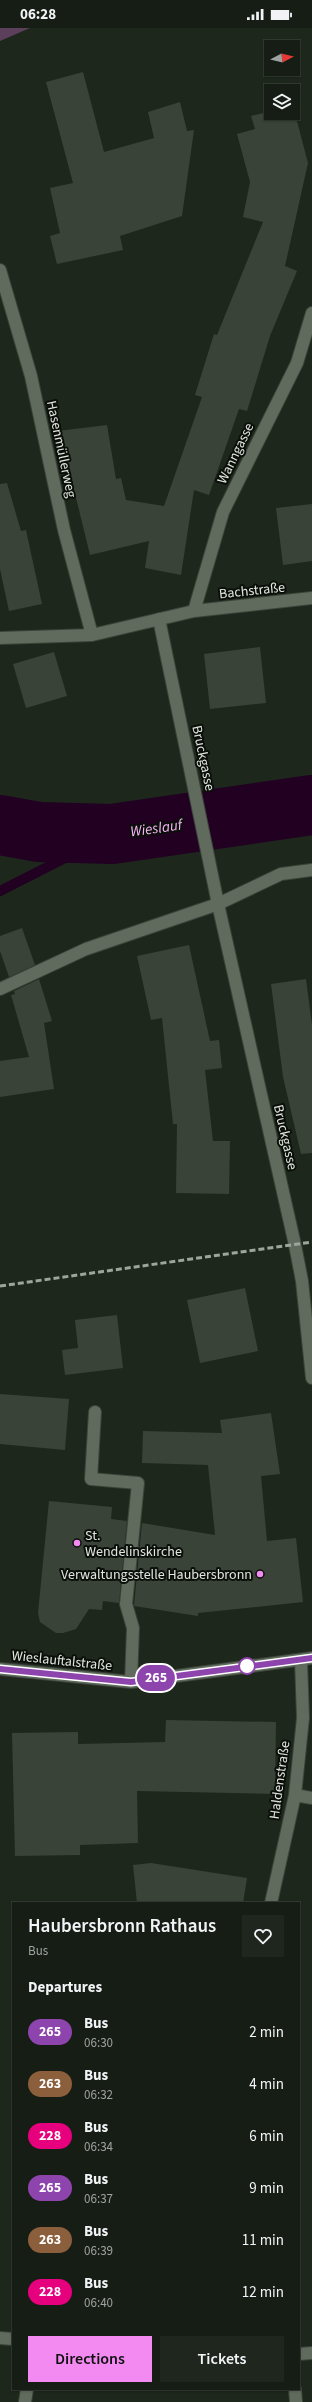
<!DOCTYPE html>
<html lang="en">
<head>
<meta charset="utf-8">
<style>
	:root { --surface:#161d15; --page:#1f261e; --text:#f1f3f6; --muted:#9ea2a0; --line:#353b34; --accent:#f38af2 }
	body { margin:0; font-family:"Source Sans 3",sans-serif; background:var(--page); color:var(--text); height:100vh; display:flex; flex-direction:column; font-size:15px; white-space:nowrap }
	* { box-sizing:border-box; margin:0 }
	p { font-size:13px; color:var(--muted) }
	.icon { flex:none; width:22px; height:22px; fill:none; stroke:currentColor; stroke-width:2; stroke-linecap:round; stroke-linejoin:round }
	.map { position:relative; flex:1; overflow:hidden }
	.side { position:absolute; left:12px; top:1874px; width:288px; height:488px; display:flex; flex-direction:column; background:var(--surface); border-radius:0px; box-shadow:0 1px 3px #0004,0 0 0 1px var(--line) }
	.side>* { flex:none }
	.badge { padding:0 8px; border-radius:13px; font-size:14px; line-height:26px }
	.needle { width:26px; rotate:83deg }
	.tools { position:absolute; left:264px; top:12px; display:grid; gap:8px }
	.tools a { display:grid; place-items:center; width:36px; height:36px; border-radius:0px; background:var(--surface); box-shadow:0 1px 3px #0004,0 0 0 1px var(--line); font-size:20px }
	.map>.badge { position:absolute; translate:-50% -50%; box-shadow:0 0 0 2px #fff }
	h2 { padding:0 16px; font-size:15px; line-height:36px }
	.round { display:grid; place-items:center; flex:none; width:42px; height:42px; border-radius:0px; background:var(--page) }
	.headline { display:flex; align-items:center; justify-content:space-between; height:68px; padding:0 16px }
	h1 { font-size:19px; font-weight:600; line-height:30px }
	.button { display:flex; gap:8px; margin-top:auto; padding:8px 16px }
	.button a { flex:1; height:46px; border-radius:0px; background:var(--accent); color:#111; font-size:16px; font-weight:600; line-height:46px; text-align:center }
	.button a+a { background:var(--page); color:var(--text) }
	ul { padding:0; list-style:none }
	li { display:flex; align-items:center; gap:12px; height:52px; padding:0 16px }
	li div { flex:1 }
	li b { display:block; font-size:15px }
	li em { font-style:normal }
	li .badge { min-width:44px; font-weight:700; text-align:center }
	.status { display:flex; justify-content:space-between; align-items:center; height:28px; padding:0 20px; background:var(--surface); direction:ltr }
	.status svg { height:11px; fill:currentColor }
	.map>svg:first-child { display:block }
	.green { fill:#5c405b }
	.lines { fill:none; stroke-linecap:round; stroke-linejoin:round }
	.stream { stroke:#210022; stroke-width:10 }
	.river { stroke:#210022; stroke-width:60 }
	.building { fill:#394337 }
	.lane-casing { stroke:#3c443a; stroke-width:14 }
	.street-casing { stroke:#3c443a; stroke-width:14 }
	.secondary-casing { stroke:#3c443a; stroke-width:14 }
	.lane { stroke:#606b5d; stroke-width:12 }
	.street { stroke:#606b5d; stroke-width:12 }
	.secondary { stroke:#606b5d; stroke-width:12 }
	.rail { stroke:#9ea59c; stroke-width:3; stroke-dasharray:6 3; stroke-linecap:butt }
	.line-casing { stroke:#fff; stroke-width:9 }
	.line { stroke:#8e44ad; stroke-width:6 }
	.poi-dot { fill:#f38af2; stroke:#0b0f0a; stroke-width:1.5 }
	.stop-dot { fill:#fff; stroke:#8e44ad; stroke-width:2 }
	.labels { text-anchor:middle; stroke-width:4; stroke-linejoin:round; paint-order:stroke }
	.street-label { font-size:14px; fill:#e1e7df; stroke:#0b0f0a }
	.poi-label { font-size:14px; fill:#e1e7df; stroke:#0b0f0a; text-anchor:start }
	.water-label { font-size:15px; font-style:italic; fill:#fab5f9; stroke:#0b0f0a }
</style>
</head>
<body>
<div class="status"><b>06:28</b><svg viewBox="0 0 49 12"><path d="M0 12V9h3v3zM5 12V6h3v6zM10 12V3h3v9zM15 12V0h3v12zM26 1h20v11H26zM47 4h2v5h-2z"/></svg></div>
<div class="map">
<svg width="312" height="2374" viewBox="0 0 312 2374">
	<rect width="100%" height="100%" fill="#1e271c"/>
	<path class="green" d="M0,0h30l-30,13z"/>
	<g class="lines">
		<path class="stream" d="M0,863l112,-57"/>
		<path class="river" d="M0,797l39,7 73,2 200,-29"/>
	</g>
	<path class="building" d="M83,44l21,80 50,-14 -6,-26 32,-10 7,29 7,-1 -12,86 -62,20 3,14 -66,14 -7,-28 10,-3 -10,-45 23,-5 -27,-101z
		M293,78l15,57 -23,103 12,5 -27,65 -23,75 -8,-2 -30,86 -15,-5 -13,85 -36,-7 4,-27 -59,14 -22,-90h-4l-6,-34 49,-6 9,54 5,-1 5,22 38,6 38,-109 -7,-2 19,-61 3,1 46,-113 -20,-5 7,-35 -13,-48 18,-5 -4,-13 20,-5v2h22z
		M7,455l14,48 5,-1 16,74 -33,7 -9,-42v-85z
		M312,476v57l-29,4 -7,-57z
		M260,619l6,56 -56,6 -6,-55z
		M54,624l13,44 -41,12 -13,-44z
		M22,900l13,37 -26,12 -9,-26v-15z
		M189,917l21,96 9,-1 3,28 -17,2 8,71h17l-1,53 -53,-1 1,-69h-4l-11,-106 -11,2 -14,-64z
		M39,951l13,42 -8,2 10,66 -54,8v-36l29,-4 -18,-62 4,-1 -1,-3z
		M306,951l6,46v128l-11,1 -18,-77 -12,-93z
		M245,1260l13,63 -58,12 -13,-63z
		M117,1287l6,53 -58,7 -3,-25 16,-2 -3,-28z
		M0,1366l69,5 -4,51 -65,-6z
		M271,1385l9,61 -19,2 6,65 29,-3 7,64 -105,11v3l-64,-10 8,-83 73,12 -7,-70 -66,-2 1,-32 79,2 -2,-13z
		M49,1473l63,6 -1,12 16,2 -8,82 -16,-2 -1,9 -13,-1 -13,20 -13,4h-7l-16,-11 -2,-9z
		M166,1692l110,2 -1,72 -138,-3 1,52 -58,2v10l-65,1 -3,-123 66,-1v12l87,-2z
		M151,1835l96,15 -4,25h-106l-4,-38z"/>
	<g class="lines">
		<g class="lane-casing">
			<path id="lane" d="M95,1384l-4,67 47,4 -12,121 7,24 -2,54
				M25,2374l2,-13"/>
		</g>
		<g class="street-casing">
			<path id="street" d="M0,242l31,106 33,154 28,105
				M194,583l29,-99 74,-149 15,-50
				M159,591l59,285 77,341 7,36 10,97
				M0,610l92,-3 102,-24 118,-13
				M0,961l86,-40 132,-45 63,-30 31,-4
				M295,1767l17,3
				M271,1875l24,-108 8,-77 -2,-58
				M0,2310l13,1
				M299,2326l13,-1
				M295,2361l1,13"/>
		</g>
		<g class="secondary-casing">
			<path id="secondary" d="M0,1641l131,13 181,-24"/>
		</g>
		<use href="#lane" class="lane"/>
		<use href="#street" class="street"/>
		<use href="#secondary" class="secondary"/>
		<path class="rail" d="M0,1258l312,-44"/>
	</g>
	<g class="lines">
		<g class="line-casing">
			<path id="line" d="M0,1641l131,13 181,-24"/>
		</g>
		<use href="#line" class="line"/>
	</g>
	<g class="poi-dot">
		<circle cx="77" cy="1515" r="4"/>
		<circle cx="260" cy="1546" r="4"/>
	</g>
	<circle class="stop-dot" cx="247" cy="1638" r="8"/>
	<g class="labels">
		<g class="street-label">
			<text transform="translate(62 421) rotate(78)" y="5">Hasenmüllerweg</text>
			<text transform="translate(235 425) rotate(-64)" y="5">Wanngasse</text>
			<text transform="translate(252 562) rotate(-6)" y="5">Bachstraße</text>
			<text transform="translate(204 730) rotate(78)" y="5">Bruckgasse</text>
			<text transform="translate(286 1109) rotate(77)" y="5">Bruckgasse</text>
			<text transform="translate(62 1632) rotate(6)" y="5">Wieslauftalstraße</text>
			<text transform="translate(279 1752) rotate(-82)" y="5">Haldenstraße</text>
		</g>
		<g class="poi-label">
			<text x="85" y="1512">St.<tspan x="85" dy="16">Wendelinskirche</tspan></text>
			<text x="252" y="1551" text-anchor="end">Verwaltungsstelle Haubersbronn</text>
		</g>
		<g class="water-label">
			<text transform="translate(156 800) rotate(-8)" y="5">Wieslauf</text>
		</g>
	</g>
</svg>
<div class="tools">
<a><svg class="needle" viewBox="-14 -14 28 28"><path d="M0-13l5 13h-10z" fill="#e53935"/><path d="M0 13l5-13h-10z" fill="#9ea2a0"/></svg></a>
<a><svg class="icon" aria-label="layers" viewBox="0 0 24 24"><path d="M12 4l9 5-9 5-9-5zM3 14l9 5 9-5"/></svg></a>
</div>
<b class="badge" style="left:156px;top:1650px;background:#8e44ad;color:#fff">265</b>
<section class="side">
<div class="headline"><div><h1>Haubersbronn Rathaus</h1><p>Bus</p></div><a class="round"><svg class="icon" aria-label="heart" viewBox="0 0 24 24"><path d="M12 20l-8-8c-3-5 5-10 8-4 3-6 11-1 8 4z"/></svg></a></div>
<h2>Departures</h2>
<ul>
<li><span class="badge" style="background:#8e44ad;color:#fff">265</span><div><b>Bus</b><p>06:30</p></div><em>2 min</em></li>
<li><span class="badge" style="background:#8b5e3c;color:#fff">263</span><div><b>Bus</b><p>06:32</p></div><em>4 min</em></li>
<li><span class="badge" style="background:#e6007e;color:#fff">228</span><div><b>Bus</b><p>06:34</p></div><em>6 min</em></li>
<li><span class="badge" style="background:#8e44ad;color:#fff">265</span><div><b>Bus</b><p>06:37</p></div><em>9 min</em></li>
<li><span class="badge" style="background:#8b5e3c;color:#fff">263</span><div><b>Bus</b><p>06:39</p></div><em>11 min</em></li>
<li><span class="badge" style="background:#e6007e;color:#fff">228</span><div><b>Bus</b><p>06:40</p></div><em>12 min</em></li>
</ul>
<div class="button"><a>Directions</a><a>Tickets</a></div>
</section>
</div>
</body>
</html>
